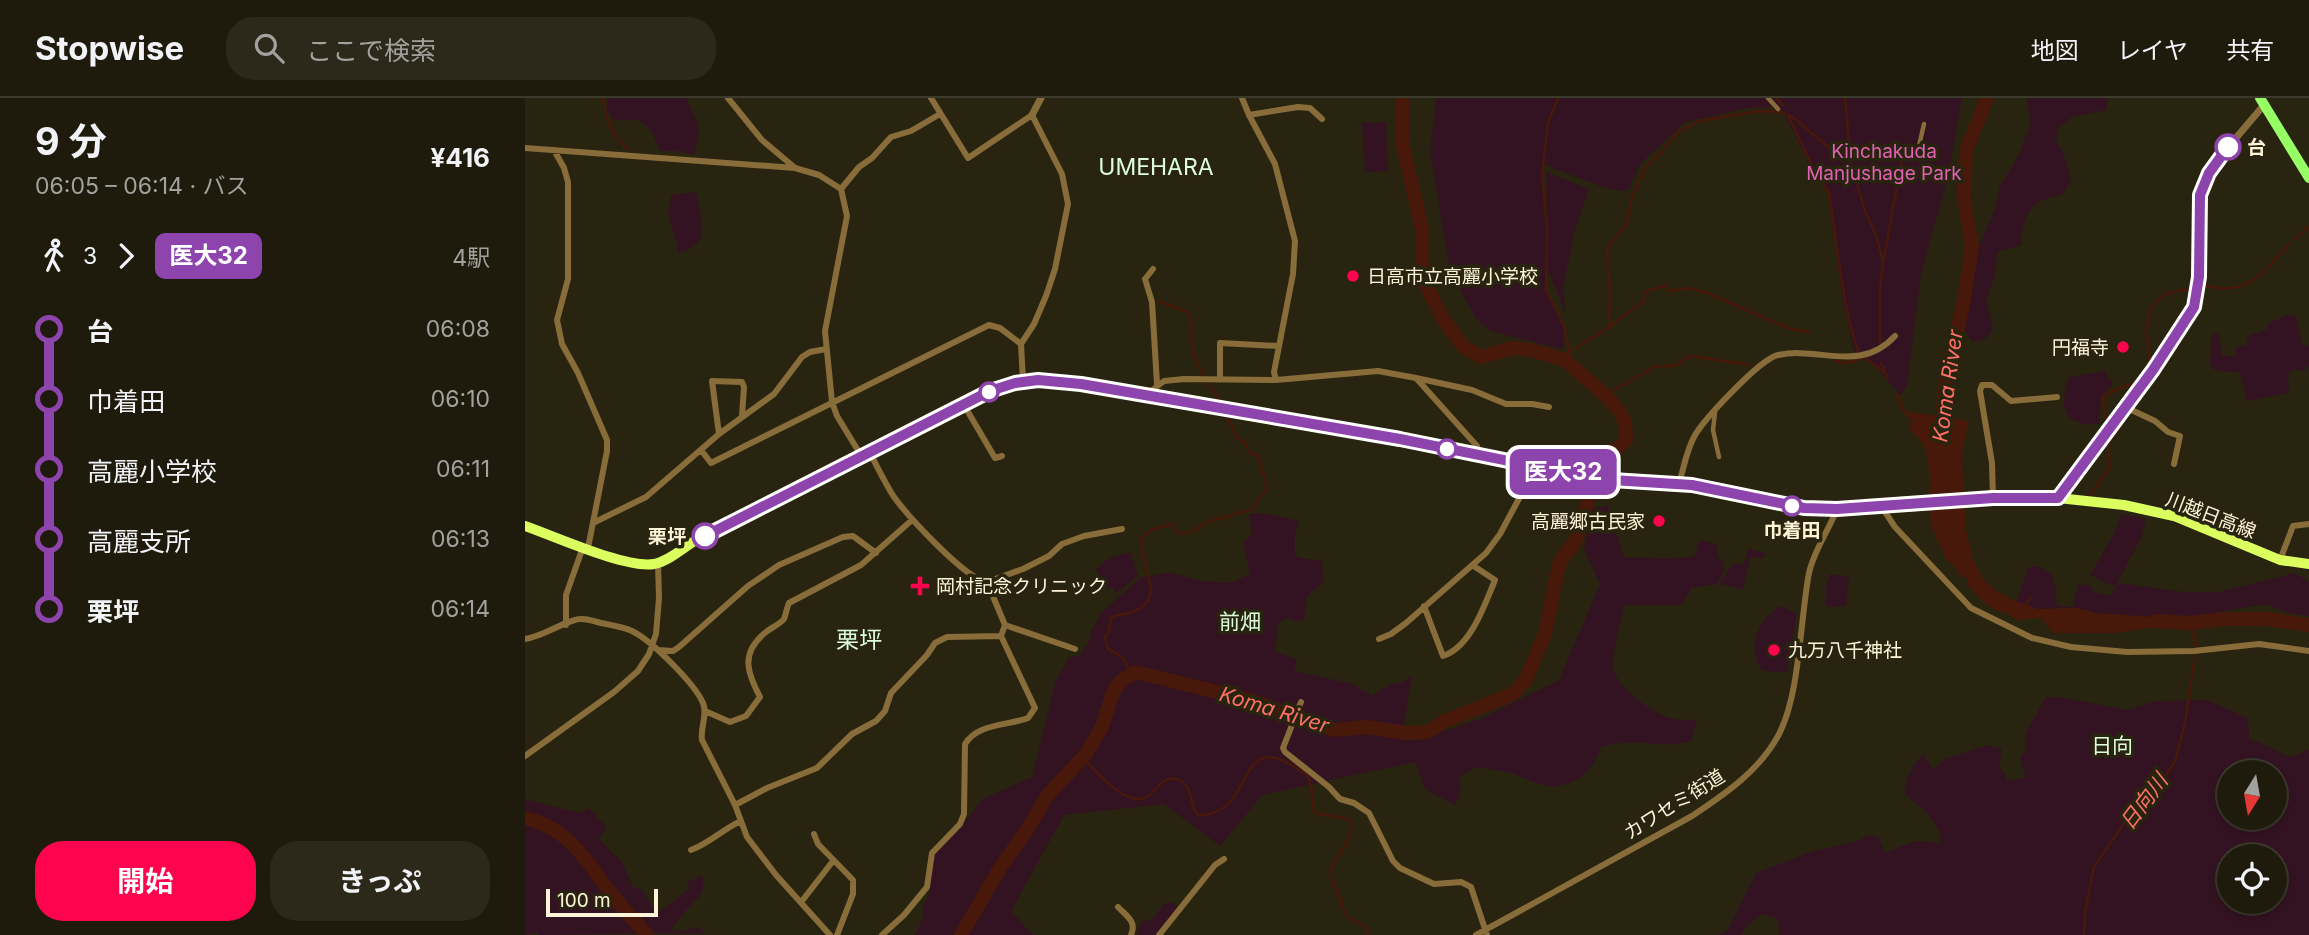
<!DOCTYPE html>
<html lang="ja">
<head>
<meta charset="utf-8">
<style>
	:root { --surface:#1f1b0c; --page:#2c281a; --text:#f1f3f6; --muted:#a1a19d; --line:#3c392d; --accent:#ff044e }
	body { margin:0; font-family:Inter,"Noto Sans JP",sans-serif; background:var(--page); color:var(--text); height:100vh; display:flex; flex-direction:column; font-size:26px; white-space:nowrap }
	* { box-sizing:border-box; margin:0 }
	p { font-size:23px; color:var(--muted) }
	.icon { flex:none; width:38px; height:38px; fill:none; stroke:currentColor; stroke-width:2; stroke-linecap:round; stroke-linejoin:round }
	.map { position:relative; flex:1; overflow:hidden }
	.details { display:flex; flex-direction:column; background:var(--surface); width:525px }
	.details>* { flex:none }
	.badge { padding:0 14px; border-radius:10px; font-size:24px; line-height:46px }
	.needle { width:46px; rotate:191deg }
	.buttons { position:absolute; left:1692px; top:662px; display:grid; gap:14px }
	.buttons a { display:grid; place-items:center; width:70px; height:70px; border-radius:50%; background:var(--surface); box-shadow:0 4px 10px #0003,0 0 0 2px var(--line); font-size:35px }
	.scale { position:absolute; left:21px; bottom:18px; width:112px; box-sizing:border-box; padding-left:7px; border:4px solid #fff4d8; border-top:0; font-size:19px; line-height:24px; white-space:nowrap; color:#fff4d8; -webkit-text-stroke:5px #292410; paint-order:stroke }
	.map>.badge { position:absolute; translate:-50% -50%; box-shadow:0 0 0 4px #fff }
	.legs { display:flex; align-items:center; gap:10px; height:77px; padding:0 35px; font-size:23px }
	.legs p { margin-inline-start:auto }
	.summary { display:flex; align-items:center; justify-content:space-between; height:119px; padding:0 35px }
	h1 { font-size:38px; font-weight:700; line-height:52px }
	.button { display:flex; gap:14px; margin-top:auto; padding:14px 35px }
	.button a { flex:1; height:80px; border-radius:28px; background:var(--accent); color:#fff; font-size:28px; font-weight:700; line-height:80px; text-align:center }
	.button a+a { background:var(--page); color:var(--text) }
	ul { padding:0 35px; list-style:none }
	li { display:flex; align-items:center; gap:24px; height:70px; font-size:26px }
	li i { display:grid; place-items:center; width:10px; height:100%; margin:0 9px; background:currentColor }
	li i::after { content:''; width:18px; height:18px; margin:-9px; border:5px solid; border-radius:50%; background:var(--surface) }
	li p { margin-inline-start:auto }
	li:first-child i { background:linear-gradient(#0000 50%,currentColor 0) }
	li:last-child i { background:linear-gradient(currentColor 50%,#0000 0) }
	header { display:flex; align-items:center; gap:42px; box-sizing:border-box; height:98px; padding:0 35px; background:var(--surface); border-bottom:2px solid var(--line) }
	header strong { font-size:33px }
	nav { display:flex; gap:38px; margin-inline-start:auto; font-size:24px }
	.search { width:490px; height:63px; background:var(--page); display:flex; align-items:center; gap:18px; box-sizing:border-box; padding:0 24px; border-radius:28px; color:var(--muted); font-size:26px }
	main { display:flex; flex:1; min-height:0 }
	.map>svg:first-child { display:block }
	.green { fill:#331321; fill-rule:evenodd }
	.water { fill:#48190a }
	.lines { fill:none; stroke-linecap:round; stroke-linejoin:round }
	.stream { stroke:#48190a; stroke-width:2.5 }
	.river { stroke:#48190a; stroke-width:14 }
	.pedestrian { stroke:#886d3b; stroke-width:4.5 }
	.minor { stroke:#886d3b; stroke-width:6 }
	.tertiary { stroke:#886d3b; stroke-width:7 }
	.primary { stroke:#daff5f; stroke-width:10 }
	.trunk { stroke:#96ff64; stroke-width:10 }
	.line-1-casing { stroke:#fff; stroke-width:16 }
	.line-1 { stroke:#8e44ad; stroke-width:10 }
	.stop-1-dot { fill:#fff; stroke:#8e44ad; stroke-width:3.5 }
	.poi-dot { fill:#ff044e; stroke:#292410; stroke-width:2.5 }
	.labels { text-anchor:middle; stroke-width:7; stroke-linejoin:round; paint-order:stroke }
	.stop-label { font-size:19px; font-weight:bold; fill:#fff4d8; stroke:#292410; text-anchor:start }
	.park-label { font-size:19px; fill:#e162b4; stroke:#292410 }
	.poi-label { font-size:19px; fill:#fff4d8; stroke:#292410; text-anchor:start }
	.street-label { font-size:19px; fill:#fff4d8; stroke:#292410 }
	.water-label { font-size:21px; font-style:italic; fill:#ff7166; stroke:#292410 }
	.neighbourhood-label { font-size:21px; fill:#dcffda; stroke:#292410 }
	.quarter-label { font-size:23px; fill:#dcffda; stroke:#292410 }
</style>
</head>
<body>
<header>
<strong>Stopwise</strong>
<div class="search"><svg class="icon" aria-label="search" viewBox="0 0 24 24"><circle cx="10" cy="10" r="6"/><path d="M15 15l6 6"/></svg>ここで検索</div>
<nav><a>地図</a><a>レイヤ</a><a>共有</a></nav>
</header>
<main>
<section class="details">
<div class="summary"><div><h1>9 分</h1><p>06:05 – 06:14 · バス</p></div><b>¥416</b></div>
<div class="legs"><svg class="icon" aria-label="walk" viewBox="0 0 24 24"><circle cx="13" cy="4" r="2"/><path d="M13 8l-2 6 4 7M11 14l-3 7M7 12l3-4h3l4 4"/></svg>3<svg class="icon" aria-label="forward" viewBox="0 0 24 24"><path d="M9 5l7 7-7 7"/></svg><b class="badge" style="background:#8e44ad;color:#fff">医大32</b><p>4駅</p></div>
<ul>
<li><i style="color:#8e44ad"></i><b>台</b><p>06:08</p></li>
<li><i style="color:#8e44ad"></i><span>巾着田</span><p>06:10</p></li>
<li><i style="color:#8e44ad"></i><span>高麗小学校</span><p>06:11</p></li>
<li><i style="color:#8e44ad"></i><span>高麗支所</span><p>06:13</p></li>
<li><i style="color:#8e44ad"></i><b>栗坪</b><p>06:14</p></li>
</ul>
<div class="button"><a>開始</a><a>きっぷ</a></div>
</section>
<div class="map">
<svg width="1784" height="837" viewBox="0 0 1784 837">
	<rect width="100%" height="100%" fill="#292410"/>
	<path class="green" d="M82,0h79c12,28 17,25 8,57l-17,-4h-16c-13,-27 -16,-35 -47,-30l-7,-12z
		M911,0h526l-13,75 -28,100 -14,112 -7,10 -22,-26 -24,-17 -12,-56 -14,-102 -18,-28 -25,-51 -13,-8 -24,1 -63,14 -44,41 -12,25 -5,3 -19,-3 -62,-24 -2,11 5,57v59l17,35 1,22 -3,1 -70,-18 -14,-11 -27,-49 -20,-119z
		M1502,0h81l-2,12 -34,7 -14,11 -2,12 8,15 7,25 -8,14c-8,3 -20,5 -26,9 -13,10 -15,28 -16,42l-24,7 -2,24 -9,26 7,23 -3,9 -9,7h-9l-6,-8 -3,-16 12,-46 -2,-11 22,-51 5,-23 17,-28 13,-32z
		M861,24l2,49 -23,1 -3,-49z
		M1021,74l43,17 -15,44 -11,56 3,25 -18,-44z
		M171,94c4,27 17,55 -19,61l1,-5 -10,-35 3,-18z
		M1762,217l9,1 6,28 7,2v20l-5,5 -11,-2 -5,5 1,14 -2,5 -40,8 -7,-29 -24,-1 -6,-7 1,-27 3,-3 5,-1 3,23h14v-9l12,-3 -2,-7 22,-8 -1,-5z
		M1580,273l4,8 5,4 -13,14 -2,27c-37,2 -40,-16 -30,-47z
		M1083,407l16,53c24,-1 47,3 71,-2l3,-13 3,-3 15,4 2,13 6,6 -1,10 -6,11 -26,4 -9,17h-58c-2,13 -13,53 -11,64 5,20 39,43 57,49 8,2 18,2 27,3l-6,20c-30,9 -55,-5 -90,6 -6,22 -27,41 -52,39 -10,-1 -22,-7 -30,-10 -13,-6 -30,-6 -43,-9l-17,10c2,11 3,19 -4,28l-30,-16 -10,-27 -153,33 -42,51 -56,-42 -100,11 -53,96 22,24h-118l9,-19 -1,-10 6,-10 4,-41 29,-30 21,-26 49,-22 23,-94 14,-26 10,-1 11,-15 1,-9 11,-20 38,-34 29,-6 32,9 25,2 10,-2 14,-8 -7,-32 9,-5 -3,-23 20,1 30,7 -4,14v19l5,4 22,3 2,21 -17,14 -3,24 -8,1 -7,-3 -11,4 -3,30 22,7 -3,12 59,13 19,12 18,-12 12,-1 10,-7 -8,48 10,17 66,-22 79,-39 41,-96 -16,-35 8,-40z
		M1597,416l24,5 -6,21 -25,47 -25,-12 24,-41z
		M1223,451l17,4 -1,6 -13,-3 -8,33 -23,-5 13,-21 11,2z
		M605,454l8,24 -22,17 -4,-6 -4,2 -13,-20 15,-11z
		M1510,468c25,7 19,19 22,40l16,1 5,-23 13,2 3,6 16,4 9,-13 65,9h34l77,-19 14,9v34l-22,-3 -21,-9 -37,6 -19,8 -69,-1 -45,-4 -19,-5 -39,1 -22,-7 12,-34z
		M1305,476l19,3 -3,29 -20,1v-23z
		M1256,508l16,8 -10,58 -24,-1c-18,-24 -5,-51 18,-65z
		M1521,599h13l68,13 29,-9 52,-1 39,18 2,9v13c15,2 28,13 43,17l17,-7v185h-529l-3,-17 -14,-4 -15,11 -7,10h-23l9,-4 29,-58 58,-22 44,-10 11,-6 9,2 7,16 30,-12 27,2c-4,-24 -19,-34 -37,-49 1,-17 6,-27 18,-40l10,16 12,-11 43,-14 14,4 -3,16 9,16 18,-4 -6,-20 6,-6 -1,-17zM1704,674h46v45h-46zM1704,758h46v45h-46z
		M0,701l54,14 10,-5 17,19 -7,12 23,23 11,25 8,2 12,19 7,4 29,-23 -2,-6 15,-8c6,20 -8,25 -19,39 -4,4 -7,9 -11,14l3,4 25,-5 5,6 -166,2 -2,-2 -12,2z
		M647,804l6,7 -21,26h-20l4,-13 13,-4 9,-14z"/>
	<path class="water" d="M1381,311l4,3 59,9 -8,35 5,54 -1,17 8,33 10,19 13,12 16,9 26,9 39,-1 19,5 75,5 6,6 -62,9h-61l-13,-15 -25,2 -10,-8c-15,0 -28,-16 -39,-27v-7l-8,-3 -3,-7 -12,-11v-6l-3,-2c-4,-10 -9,-19 -11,-31 -3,-24 7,-74 -20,-87l1,-12z"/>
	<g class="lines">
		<path class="stream" d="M78,0c2,22 10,37 26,52
			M1033,0l-10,25 -6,52 5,51 -1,64 18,36 5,26 -4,8
			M1251,0l7,7
			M1320,0l5,57
			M1263,17l24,51 17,27 13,91 8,41 8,26
			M1325,63l53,-8 -19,105
			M1770,141l14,-12
			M1678,188c9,1 20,3 29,2 23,-2 43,-28 57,-44
			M633,203l30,11c6,11 2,25 5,38 4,20 18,36 28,52
			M1083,230l36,-27v-9l22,-7 2,6 21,-3 18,5 84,36 18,3
			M1044,254l39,-24 2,-31 -3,-49 20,-25 5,-26 14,-30 16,-15 15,-19 22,-12 60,-10 23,1 12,6 33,28 23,15 15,50 11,24 7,27 -3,29v51
			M1341,261l18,13
			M1310,263l9,2 14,-3
			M1356,265l6,14
			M1616,278l9,-12c-3,-22 -10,-56 15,-69 8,-4 19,-5 28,-7
			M1372,296l8,20 8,5
			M1080,297l51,-29h19l15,-10 61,9
			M1584,323l-3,-1 -3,-23 5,-4 29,-11
			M1565,397l20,-28 -2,-24 13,-16
			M1499,509l6,-9
			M1665,525l6,24
			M1670,562l1,-5
			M606,577l-7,-17 -16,-9 -3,-12 4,-5 2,-14c8,-5 13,-3 21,-6 38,-14 6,-46 10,-73l9,-9 20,-6 8,9h11l18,-11 45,-13 4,-9 11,-11 -10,-33 -8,-3 -5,-10 -9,-7 -9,-22
			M557,659c14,14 36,42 57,42 17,1 21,-29 42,-18 12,6 8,25 17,34 53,1 39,-70 81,-56 9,4 21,9 28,17 8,9 2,26 9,37l32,6 5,6c-2,18 -20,32 -23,49l17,43 19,10 2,8
			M1559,837l1,-23 9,-45 31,-45 35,-38 15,-23 10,-38 9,-60"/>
		<path class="river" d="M1415,336l7,-63 15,-61 10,-62 -8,-51 2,-46 21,-53
			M1632,523l33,2 33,-4h44l42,6
			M0,720c42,10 58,38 82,70 13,16 26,32 40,47
			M436,837l39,-67 29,-41 18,-31 39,-42 16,-27 10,-32 8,-13 15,-10 116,28 83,30 33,-3 38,6 23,-1 15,-10 70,-28 13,-15 19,-45 14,-70c5,-11 14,-16 18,-27 11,-25 10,-49 24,-74 7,-11 17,-13 25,-23l-1,-18 -5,-10 -15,-17 -40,-35 -34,-10 -18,-2 -32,9 -17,-10 -21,-28 -16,-32 -5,-18 1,-36 -20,-87 -1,-48"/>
		<path class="pedestrian" d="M1243,0l10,11
			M1393,52l6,-26
			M1190,314l-2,18 6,27"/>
		<path class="minor" d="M203,0l34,42 32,27
			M406,0l37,60 64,-43 30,59 6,30 -13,65 -9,27 -12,28 -13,20 2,37
			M717,0l7,17 26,49 20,77 -2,33 -19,98 2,8
			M724,17l49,-8 12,1 12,11
			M0,50l270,20 24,7 22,14 18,-22 13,-9 19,-21 20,-6 29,-17
			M29,52l10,18 4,14v97l-11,41 5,24 16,29 29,67v11l-19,97
			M316,91l6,27 -22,115 7,71 5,14 25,41
			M628,171l-8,10 7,23 5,82
			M891,280l56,12 34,14h26l17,3
			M695,281v-36l58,3
			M621,297l18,-14 20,-2 92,1 102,-9 38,7 61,68 3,10
			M439,307l31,53 7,-2
			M1600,309l30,14 13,11 12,4 -6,28
			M194,336l-7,-53 30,1 2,5 -2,29
			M176,352l10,13 278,-138 11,3 21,16
			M345,355c8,15 15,30 24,44 14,19 71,82 93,85l18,43 -4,11 34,72 -7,10c-21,8 -50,5 -63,26l-1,70 -4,10 -28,29 -5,34 -23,28 -22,20
			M1154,385c5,-15 7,-31 15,-46 9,-17 66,-78 84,-82 41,-9 82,19 117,-19
			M1468,400l-1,-35 -12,-72 2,-6h10l19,16 46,-4
			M1356,408l14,21 76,81 61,30 39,9 56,5 67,-1 65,-7 50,7
			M68,425l53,-26 73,-63 55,-40 28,-37 8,-5 16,-3
			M1755,462l13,-34 16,-2
			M462,484l36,-13 26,-13 13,-12 22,-8 38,-7
			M899,508l19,50c28,-9 42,-52 52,-76l-23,-15
			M41,527v-30l17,-48
			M480,527l70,24
			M0,541c19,-3 32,-14 50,-19 8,-3 18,1 26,3 10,2 22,4 31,8 19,9 63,53 71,72 5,12 -3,24 -1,37l33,65 12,32 29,38 54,60
			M854,541l12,-5 15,-11 80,-70 14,-19 36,-67
			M133,552l15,1 6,-4 69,-61 31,-21 64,-28 10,-1 23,17
			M776,604l-18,46 2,4 44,35 11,12 14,4 15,10 24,48 7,7 34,16 27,-2 10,5 16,48
			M180,613l25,11 16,-6 14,-19c-13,-25 -20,-44 6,-65 5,-4 14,-8 18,-13 2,-5 3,-12 5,-16l72,-38 51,-45
			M0,658l89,-64 24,-21 11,-17 7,-20 3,-36 -1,-35
			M210,707l32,-17 50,-20 35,-34 24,-13 9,-10 6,-18 36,-38 8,-12 12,-6 54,-1
			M289,736l4,10 35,36v14l-16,41
			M166,752c19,-7 32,-21 50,-29
			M277,803l31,-40
			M593,809c9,9 19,15 13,28
			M634,837l56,-70 9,-6
			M951,837l216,-119c33,-22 67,-45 86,-80 22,-40 22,-116 31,-163 5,-23 20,-43 28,-64"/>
		<path class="tertiary" d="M507,17l9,-17
			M1533,400l86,-115 50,-76 5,-30v-69l5,-26 15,-24 45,-53"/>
		<path class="primary" d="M0,428c29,10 101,43 129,38 15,-3 29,-16 42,-24l294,-149 33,-10 23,-1 243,39 274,53 49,8 80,5 100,21 45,3 181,-12 40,1 66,7 50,11 106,44 29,4"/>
		<path class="trunk" d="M1735,0l49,80"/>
	</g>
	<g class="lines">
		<g class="line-1-casing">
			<path id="line-1" d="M180,438l285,-145 25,-8 23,-3 43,4 319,55 163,33 49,8 80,5 112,23 33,1 156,-11h65l95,-128 41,-63 5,-30 1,-82 9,-22 19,-26"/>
		</g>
		<use href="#line-1" class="line-1"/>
	</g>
	<g class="stop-1-dot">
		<circle cx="1703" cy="49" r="12"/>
		<circle cx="464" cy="294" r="9"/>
		<circle cx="922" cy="351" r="9"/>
		<circle cx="1267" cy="408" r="9"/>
		<circle cx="180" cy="438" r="12"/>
	</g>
	<g class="poi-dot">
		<circle cx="828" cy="178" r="7"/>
		<circle cx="1598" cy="249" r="7"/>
		<circle cx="1134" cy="423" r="7"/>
		<path d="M391.5 477.5h7v7h7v7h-7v7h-7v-7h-7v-7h7z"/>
		<circle cx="1249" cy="552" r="7"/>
	</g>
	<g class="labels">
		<g class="stop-label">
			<text x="1722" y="56">台</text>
			<text x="1267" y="439" text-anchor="middle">巾着田</text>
			<text x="161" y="445" text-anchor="end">栗坪</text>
		</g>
		<g class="park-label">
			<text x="1359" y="60">Kinchakuda<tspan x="1359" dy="22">Manjushage Park</tspan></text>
		</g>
		<g class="poi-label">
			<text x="842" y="185">日高市立高麗小学校</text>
			<text x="1584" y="256" text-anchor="end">円福寺</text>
			<text x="1120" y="430" text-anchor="end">高麗郷古民家</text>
			<text x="411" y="495">岡村記念クリニック</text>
			<text x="1263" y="559">九万八千神社</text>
		</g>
		<g class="street-label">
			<text transform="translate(1686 417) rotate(21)" y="7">川越日高線</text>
			<text transform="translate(1149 706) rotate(-32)" y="7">カワセミ街道</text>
		</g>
		<g class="water-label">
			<text transform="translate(1423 288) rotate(-82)" y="7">Koma River</text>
			<text transform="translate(749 612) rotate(17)" y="7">Koma River</text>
			<text transform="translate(1619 704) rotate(-53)" y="7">日向川</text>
		</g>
		<g class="neighbourhood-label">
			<text x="715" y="531">前畑</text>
			<text x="1587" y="655">日向</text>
		</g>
		<g class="quarter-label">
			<text x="631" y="77">UMEHARA</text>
			<text x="334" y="550">栗坪</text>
		</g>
	</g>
</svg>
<div class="buttons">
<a><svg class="needle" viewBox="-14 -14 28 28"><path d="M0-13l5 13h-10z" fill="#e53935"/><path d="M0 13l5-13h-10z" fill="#a1a19d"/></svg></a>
<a><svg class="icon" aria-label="locate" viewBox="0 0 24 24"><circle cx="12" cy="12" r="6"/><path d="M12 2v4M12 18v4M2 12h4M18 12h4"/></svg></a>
</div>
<div class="scale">100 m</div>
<b class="badge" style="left:1038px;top:374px;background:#8e44ad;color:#fff">医大32</b>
</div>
</main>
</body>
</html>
